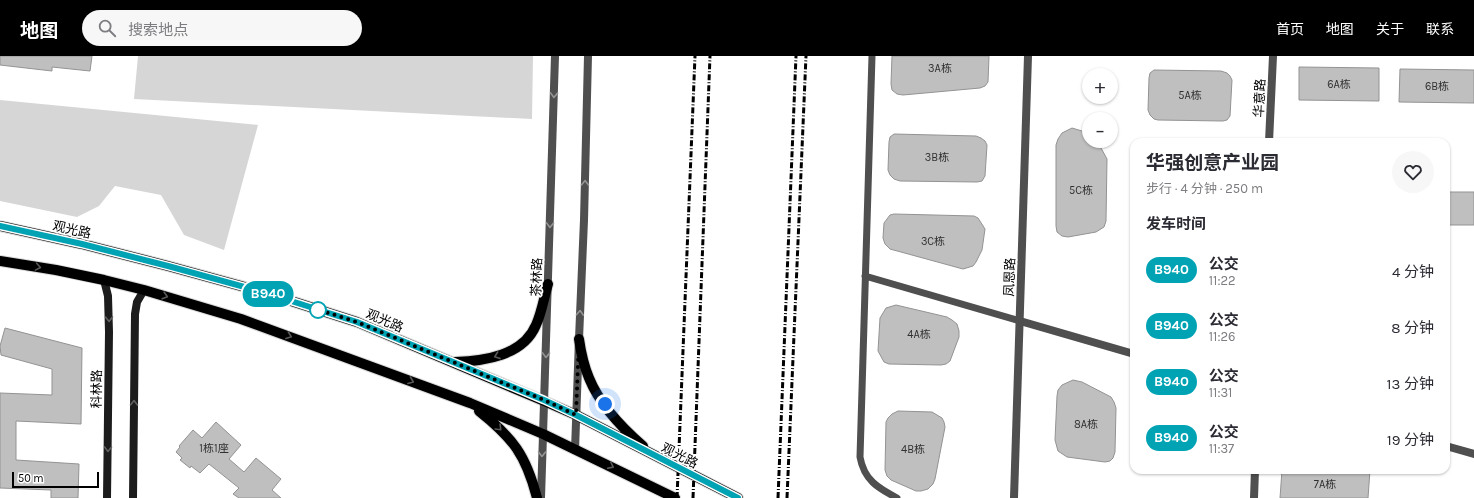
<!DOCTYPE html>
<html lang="zh">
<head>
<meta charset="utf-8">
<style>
	:root { --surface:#fff; --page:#f7f7f7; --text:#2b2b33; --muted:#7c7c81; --accent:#000 }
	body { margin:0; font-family:Karla,"Noto Sans SC",sans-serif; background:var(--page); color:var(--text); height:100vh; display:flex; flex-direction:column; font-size:15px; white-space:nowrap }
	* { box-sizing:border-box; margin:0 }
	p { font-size:13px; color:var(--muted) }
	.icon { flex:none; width:22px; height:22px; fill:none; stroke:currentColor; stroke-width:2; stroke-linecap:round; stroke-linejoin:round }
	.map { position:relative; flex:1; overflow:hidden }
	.sheet { position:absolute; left:1130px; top:82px; width:320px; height:336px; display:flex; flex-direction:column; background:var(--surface); border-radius:12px; box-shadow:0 1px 3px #0004 }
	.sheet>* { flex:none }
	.badge { padding:0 8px; border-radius:13px; font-size:14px; line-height:26px }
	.controls { position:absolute; left:1082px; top:12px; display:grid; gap:8px }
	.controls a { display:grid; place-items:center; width:36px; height:36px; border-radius:50%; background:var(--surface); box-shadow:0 1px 3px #0004; font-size:20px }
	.scale { position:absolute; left:12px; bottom:10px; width:87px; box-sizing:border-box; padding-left:4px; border:2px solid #000; border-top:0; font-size:11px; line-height:14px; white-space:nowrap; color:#000; -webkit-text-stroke:3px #fff; paint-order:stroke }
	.you { position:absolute; width:20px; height:20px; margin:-10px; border:3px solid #fff; border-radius:50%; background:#1a73e8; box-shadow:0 0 0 6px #1a73e833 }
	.map>.badge { position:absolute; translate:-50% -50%; box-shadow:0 0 0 2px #fff }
	h2 { padding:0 16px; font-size:15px; line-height:36px }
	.round { display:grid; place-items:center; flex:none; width:42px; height:42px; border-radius:21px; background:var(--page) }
	.overview { display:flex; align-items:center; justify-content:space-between; height:68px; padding:0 16px }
	h1 { font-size:19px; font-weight:700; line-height:30px }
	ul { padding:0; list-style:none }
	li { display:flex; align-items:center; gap:12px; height:56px; padding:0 16px }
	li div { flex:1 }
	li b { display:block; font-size:15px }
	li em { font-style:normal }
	li .badge { min-width:44px; font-weight:700; text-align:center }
	header { display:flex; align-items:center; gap:24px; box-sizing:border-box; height:56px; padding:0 20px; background:var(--accent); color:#fff }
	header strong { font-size:19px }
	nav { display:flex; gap:22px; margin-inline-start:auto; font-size:14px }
	.search { width:280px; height:36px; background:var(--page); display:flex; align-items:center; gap:10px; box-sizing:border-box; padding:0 14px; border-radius:22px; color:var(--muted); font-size:15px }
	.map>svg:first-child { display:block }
	.green { fill:#d6d6d6 }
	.building { fill:#bfbfbf; stroke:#939393 }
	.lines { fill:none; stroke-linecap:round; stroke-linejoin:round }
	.primary-casing { stroke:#dbdbdb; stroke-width:12 }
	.service { stroke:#4f4f4f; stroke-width:7 }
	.minor { stroke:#4f4f4f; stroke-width:8 }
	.tertiary { stroke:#4f4f4f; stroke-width:8 }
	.secondary { stroke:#1c1c1c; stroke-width:8 }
	.primary { stroke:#000; stroke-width:10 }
	.rail { stroke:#000; stroke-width:3; stroke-dasharray:6 2 1 2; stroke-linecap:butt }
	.oneway { stroke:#959595 }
	.oneway2 { stroke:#595959 }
	.oneway3 { stroke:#606060 }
	.line-casing { stroke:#fff; stroke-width:9 }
	.line { stroke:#00a3b4; stroke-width:6 }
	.walk { stroke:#000; stroke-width:4; stroke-dasharray:0 7.2 }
	.stop-dot { fill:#fff; stroke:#00a3b4; stroke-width:2 }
	.labels { text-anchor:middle; stroke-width:3.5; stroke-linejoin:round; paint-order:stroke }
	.number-label { font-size:11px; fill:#303030 }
	.street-label { font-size:13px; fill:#000; stroke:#fff }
</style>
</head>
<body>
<header>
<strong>地图</strong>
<div class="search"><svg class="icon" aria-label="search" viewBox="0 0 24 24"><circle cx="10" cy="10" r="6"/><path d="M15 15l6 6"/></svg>搜索地点</div>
<nav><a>首页</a><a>地图</a><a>关于</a><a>联系</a></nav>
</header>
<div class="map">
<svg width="1474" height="442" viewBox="0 0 1474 442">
	<rect width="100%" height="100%" fill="#fff"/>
	<path class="green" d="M138,0h395l-1,63 -398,-20z
		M0,44l258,25 -34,125 -40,-15 -23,-40 -46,-9 -16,20 -22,11 -77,-16z"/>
	<path class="building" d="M0,0h92l-2,15 -38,-4v4l-52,-6z
		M892,0h97l-1,26 -3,4 -5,2 -77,7 -6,-1 -5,-4 -1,-6z
		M1299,11l80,1v33l-80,-1z
		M1400,13l74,1v33l-75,-1z
		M1154,14l67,1 6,2 3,3 2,4 -2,36 -3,4 -4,1 -65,-1 -4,-1 -4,-4 -2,-5 1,-32 1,-5z
		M1072,72l10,3 7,6v4h4l8,7 6,11 -1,62 -2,6 -8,5 -28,5 -6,-1 -5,-4 -1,-6v-81l2,-6 4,-6z
		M894,78l82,2 5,2 4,3 2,4 -2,31 -3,5 -5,1 -77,-1 -6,-2 -4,-4 -2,-5 1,-28 1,-5z
		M1446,136h28v33h-28z
		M894,158l80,2 4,2 7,11 -3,21 -6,12 -3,4 -10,3 -73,-20 -5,-5 -2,-6 1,-15 6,-8z
		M896,249l51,12 5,3 5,4 2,7v6l-9,24 -4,3 -5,1 -52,-1 -5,-2 -6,-11 2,-33 6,-10z
		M5,272l77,20 -1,76 -65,-3v39l63,4 -1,34h-27v-8l-51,-2v-95l52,2v-26l-51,-14 -1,-9z
		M1073,324l9,2 29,15 3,5 2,6 -1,44 -2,6 -3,3 -5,1 -38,-5 -9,-6 -3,-11 2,-44 1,-6 4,-5z
		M898,355l34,1 10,6 2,4 1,5 -10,52 -2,5 -5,5 -7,2h-5l-25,-11 -4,-4 -2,-6 1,-48 2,-4 4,-4z
		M216,366l25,23 -12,14 15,13 12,-14 25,21 -9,11 9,8h-42l-6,-4 6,-6 -30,-24 -9,9 -9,-7 -1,2 -10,-8 2,-2 -6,-6 4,-5 -1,-1 14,-16 9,8z
		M1282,414h88l-2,28h-88z"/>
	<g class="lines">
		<g class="primary-casing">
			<path id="primary" d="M0,170l82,18 86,22 95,26 94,30 187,79 32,14 162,83
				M0,205l56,9 48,10 40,10 97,29 229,84 73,31 132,64
				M579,283c2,14 5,27 10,39 11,27 33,50 54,68
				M455,306c29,-1 68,-6 81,-37 6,-13 8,-28 12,-41
				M479,355c34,27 47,44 58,87"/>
		</g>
		<path class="service" d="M872,0l-12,401c4,23 18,31 37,41
			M865,220l155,45"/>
		<path class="minor" d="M1269,86l4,-86
			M1020,265l114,33
			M1446,390l28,8
			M1254,442l1,-28"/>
		<path class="tertiary" d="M575,394l4,-111 5,-119 4,-164
			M541,442l14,-442
			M1014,442l14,-442"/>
		<path class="secondary" d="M104,224l4,16 1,36 -2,166
			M133,442l2,-184 2,-12 7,-12"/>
		<use href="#primary" class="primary"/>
		<path class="rail" d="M677,442l18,-442
			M693,442l17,-442
			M778,442l18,-442
			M787,442l19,-442"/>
	</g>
	<defs><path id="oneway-chevron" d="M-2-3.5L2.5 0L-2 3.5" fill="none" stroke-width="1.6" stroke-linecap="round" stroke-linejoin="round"/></defs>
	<g class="oneway">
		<use href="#oneway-chevron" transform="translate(554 39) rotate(92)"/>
		<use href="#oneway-chevron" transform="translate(585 127) rotate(-89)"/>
		<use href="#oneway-chevron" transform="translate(550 169) rotate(92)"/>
		<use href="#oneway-chevron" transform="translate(580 257) rotate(-87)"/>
		<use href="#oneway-chevron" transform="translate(546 299) rotate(92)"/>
		<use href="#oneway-chevron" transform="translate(542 398) rotate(91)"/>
	</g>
	<g class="oneway2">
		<use href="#oneway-chevron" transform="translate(38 211) rotate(10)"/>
		<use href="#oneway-chevron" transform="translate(165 240) rotate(16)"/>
		<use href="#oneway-chevron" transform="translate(289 280) rotate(20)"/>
		<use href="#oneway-chevron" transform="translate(497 300) rotate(160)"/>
		<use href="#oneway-chevron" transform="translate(411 325) rotate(21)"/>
		<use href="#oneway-chevron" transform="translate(499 372) rotate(45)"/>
		<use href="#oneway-chevron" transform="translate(611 410) rotate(26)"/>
	</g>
	<g class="oneway3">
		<use href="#oneway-chevron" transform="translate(109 263) rotate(89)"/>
		<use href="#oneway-chevron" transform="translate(134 347) rotate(-89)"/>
		<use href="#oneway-chevron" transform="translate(108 393) rotate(91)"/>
	</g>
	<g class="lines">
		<g class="line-casing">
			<path id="line" d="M0,170l82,18 86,22 95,26 94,30 187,78 32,15 162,83"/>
		</g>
		<use href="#line" class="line"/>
		<path class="walk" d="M318,254l-2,-1 41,13 187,78 32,15 3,-76c4,24 11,45 26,65"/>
	</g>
	<circle class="stop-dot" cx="318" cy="254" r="8"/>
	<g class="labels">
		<g class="number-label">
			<text x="940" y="16">3A栋</text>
			<text x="1339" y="32">6A栋</text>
			<text x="1437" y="34">6B栋</text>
			<text x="1190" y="43">5A栋</text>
			<text x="937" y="105">3B栋</text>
			<text x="1081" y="138">5C栋</text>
			<text x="933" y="189">3C栋</text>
			<text x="919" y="282">4A栋</text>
			<text x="1086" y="372">8A栋</text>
			<text x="214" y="396">1栋1座</text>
			<text x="913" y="397">4B栋</text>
			<text x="1325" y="432">7A栋</text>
		</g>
		<g class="street-label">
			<text transform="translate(1259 42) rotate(-87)" y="5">华意路</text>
			<text transform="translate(72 173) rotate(13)" y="5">观光路</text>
			<text transform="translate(536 221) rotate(-88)" y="5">茶林路</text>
			<text transform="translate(1009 221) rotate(-88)" y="5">凤恩路</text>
			<text transform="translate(385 264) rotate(23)" y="5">观光路</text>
			<text transform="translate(96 333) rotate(-89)" y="5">科林路</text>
			<text transform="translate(680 399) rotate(27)" y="5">观光路</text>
		</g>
	</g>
</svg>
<div class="controls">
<a>+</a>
<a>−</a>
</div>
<div class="scale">50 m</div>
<div class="you" style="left:605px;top:348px"></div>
<b class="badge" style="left:268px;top:238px;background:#00a3b4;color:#fff">B940</b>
<section class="sheet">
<div class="overview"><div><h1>华强创意产业园</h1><p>步行 · 4 分钟 · 250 m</p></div><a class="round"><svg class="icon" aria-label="heart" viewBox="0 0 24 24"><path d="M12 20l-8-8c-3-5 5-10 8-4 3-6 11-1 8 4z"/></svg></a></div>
<h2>发车时间</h2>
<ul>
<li><span class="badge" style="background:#00a3b4;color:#fff">B940</span><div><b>公交</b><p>11:22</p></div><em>4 分钟</em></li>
<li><span class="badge" style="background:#00a3b4;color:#fff">B940</span><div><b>公交</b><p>11:26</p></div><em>8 分钟</em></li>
<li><span class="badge" style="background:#00a3b4;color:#fff">B940</span><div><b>公交</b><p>11:31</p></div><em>13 分钟</em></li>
<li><span class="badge" style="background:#00a3b4;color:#fff">B940</span><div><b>公交</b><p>11:37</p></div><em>19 分钟</em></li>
</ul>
</section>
</div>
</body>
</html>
